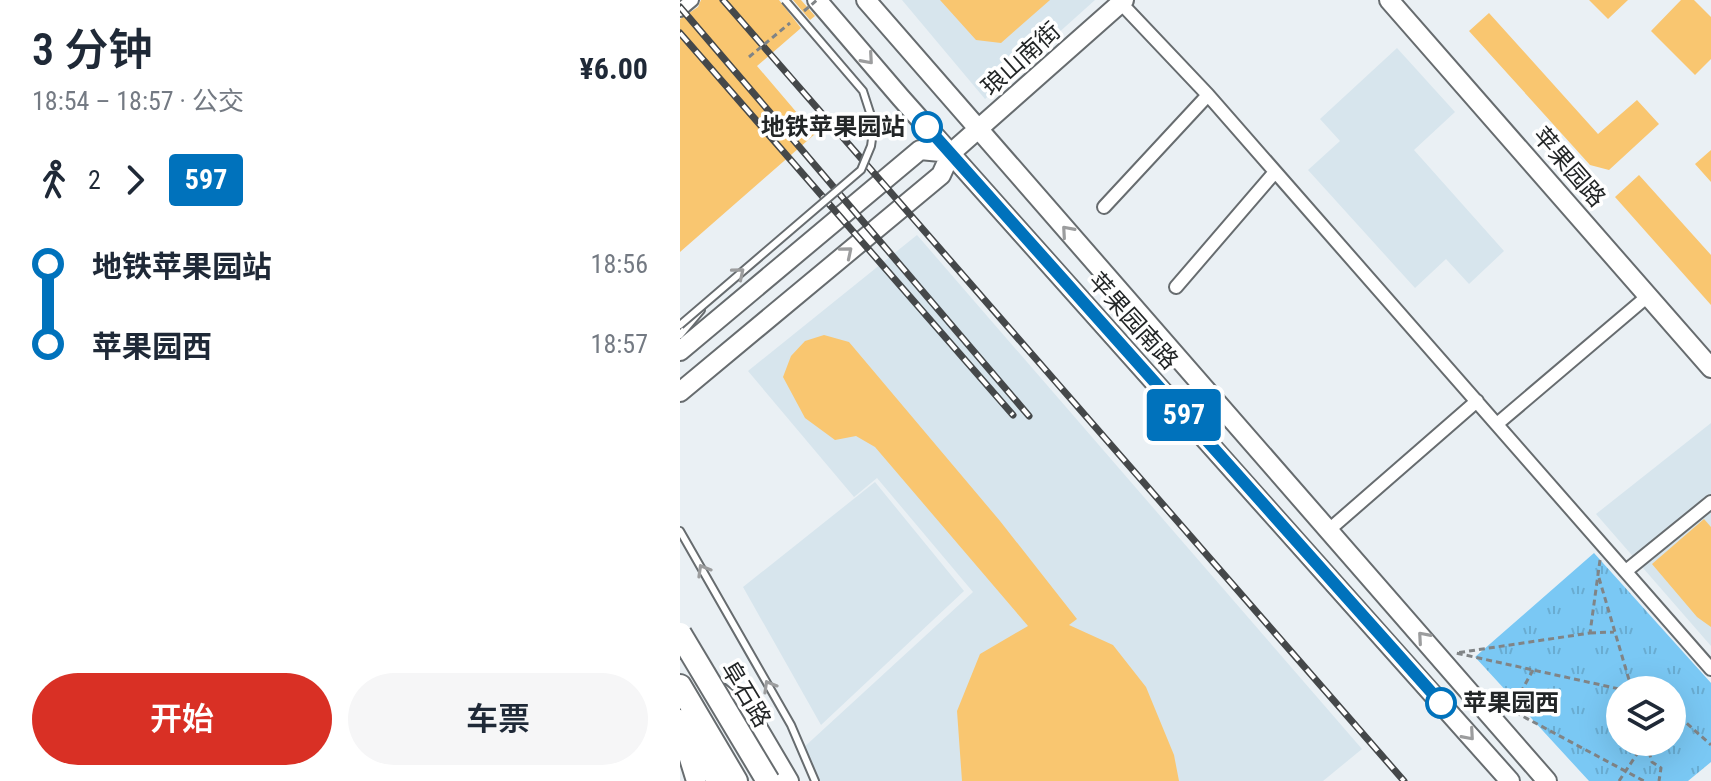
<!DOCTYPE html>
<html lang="zh">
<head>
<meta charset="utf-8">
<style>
	:root { --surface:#fff; --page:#f6f6f7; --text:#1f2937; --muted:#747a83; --accent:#d93025 }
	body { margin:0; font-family:"Roboto Condensed","Noto Sans SC",sans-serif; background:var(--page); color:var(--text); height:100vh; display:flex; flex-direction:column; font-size:30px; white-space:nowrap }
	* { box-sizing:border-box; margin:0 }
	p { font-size:26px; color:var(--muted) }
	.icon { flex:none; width:44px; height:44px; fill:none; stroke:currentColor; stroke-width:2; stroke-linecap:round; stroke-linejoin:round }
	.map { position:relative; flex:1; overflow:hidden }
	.panel { display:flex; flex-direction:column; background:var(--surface); width:680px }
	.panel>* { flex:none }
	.badge { padding:0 16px; border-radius:6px; font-size:28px; line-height:52px }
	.buttons { position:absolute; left:926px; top:676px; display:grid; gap:16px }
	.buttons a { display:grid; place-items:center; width:80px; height:80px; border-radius:50%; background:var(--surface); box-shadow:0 8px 32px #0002; font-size:40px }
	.map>.badge { position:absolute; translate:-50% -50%; box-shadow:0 0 0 4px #fff }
	.legs { display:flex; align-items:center; gap:12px; height:88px; padding:0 32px; font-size:26px }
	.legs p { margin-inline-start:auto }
	.headline { display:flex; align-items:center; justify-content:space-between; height:136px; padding:0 32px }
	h1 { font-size:44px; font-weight:600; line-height:60px }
	.action { display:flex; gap:16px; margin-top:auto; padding:16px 32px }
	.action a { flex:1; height:92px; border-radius:48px; background:var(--accent); color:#fff; font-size:32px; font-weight:600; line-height:92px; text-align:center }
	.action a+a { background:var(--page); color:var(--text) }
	ul { padding:0 32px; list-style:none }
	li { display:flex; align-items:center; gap:28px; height:80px; font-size:30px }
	li i { display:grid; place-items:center; width:12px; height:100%; margin:0 10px; background:currentColor }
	li i::after { content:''; width:20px; height:20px; margin:-10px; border:6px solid; border-radius:50%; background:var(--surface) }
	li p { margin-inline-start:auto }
	li:first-child i { background:linear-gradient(#0000 50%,currentColor 0) }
	li:last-child i { background:linear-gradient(currentColor 50%,#0000 0) }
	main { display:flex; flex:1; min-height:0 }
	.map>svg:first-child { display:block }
	.built { fill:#d7e5ed }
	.grass { fill:url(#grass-tufts); fill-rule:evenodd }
	.building { fill:#f9c670 }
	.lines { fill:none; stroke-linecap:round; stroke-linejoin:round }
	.lane-casing { stroke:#676c6f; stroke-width:10 }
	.street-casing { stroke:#676c6f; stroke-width:16 }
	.secondary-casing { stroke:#676c6f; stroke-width:22 }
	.highway-casing { stroke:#676c6f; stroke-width:26 }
	.path { stroke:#808486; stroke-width:3; stroke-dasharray:6 4; stroke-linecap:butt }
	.lane { stroke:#fff; stroke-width:6 }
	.street { stroke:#fff; stroke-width:12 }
	.secondary { stroke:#fff; stroke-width:18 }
	.highway { stroke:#fff; stroke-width:22 }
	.rail-casing { stroke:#45484a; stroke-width:7 }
	.rail { stroke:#fff; stroke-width:4; stroke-dasharray:12; stroke-linecap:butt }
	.lane-bridge-casing { stroke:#676c6f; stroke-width:10; stroke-linecap:butt }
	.highway-bridge-casing { stroke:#676c6f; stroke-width:26; stroke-linecap:butt }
	.path-bridge { stroke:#808486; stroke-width:3; stroke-dasharray:6 4; stroke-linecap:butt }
	.lane-bridge { stroke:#fff; stroke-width:6 }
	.highway-bridge { stroke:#fff; stroke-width:22 }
	.oneway { stroke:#9c9d9e }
	.line-1-casing { stroke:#fff; stroke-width:18 }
	.line-1 { stroke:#0072bc; stroke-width:12 }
	.stop-1-dot { fill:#fff; stroke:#0072bc; stroke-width:4 }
	.labels { text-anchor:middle; stroke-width:7; stroke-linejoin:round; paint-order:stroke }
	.street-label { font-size:24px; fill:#232627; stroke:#fff }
	.stop-label { font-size:24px; font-weight:bold; fill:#232627; stroke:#fff; text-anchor:end }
</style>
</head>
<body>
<main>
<section class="panel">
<div class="headline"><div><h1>3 分钟</h1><p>18:54 – 18:57 · 公交</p></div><b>¥6.00</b></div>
<div class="legs"><svg class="icon" aria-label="walk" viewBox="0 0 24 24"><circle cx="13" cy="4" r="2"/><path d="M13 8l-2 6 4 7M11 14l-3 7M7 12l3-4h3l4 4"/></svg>2<svg class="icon" aria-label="forward" viewBox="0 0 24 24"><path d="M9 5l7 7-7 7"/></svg><b class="badge" style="background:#0072bc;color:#fff">597</b></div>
<ul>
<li><i style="color:#0072bc"></i><b>地铁苹果园站</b><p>18:56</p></li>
<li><i style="color:#0072bc"></i><b>苹果园西</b><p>18:57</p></li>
</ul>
<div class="action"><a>开始</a><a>车票</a></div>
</section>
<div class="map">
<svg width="1031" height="781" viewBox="0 0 1031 781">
	<defs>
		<pattern id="grass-tufts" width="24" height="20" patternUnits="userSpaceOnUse" patternTransform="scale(2)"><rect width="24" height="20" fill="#7ac8f4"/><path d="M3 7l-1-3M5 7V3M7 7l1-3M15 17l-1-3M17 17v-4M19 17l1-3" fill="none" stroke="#69acd1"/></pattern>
	</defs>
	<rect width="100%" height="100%" fill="#eaf0f4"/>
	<path class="built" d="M222,0h193l-110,99z
		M717,48l58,64 -41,38 90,101 -35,33 -23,-25 -31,29 -107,-118 32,-29 -20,-22z
		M237,235l445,514 -39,32h-503l-18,-32 171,-157 -96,-114 -23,19 -106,-126z
		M1031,423v223l-115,-132z
		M195,482l89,109 -143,134 -78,-138z"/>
	<path class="grass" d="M914,553l117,130v79l-23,19h-99l-114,-124zM940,690h52v52h-52z"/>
	<path class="building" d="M21,0h78l22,28 -44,38 58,68 -135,118v-233l18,-12z
		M113,0h8l14,16 -5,4z
		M260,0h110l-49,43 -25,-3z
		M909,0h39l-20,19z
		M1001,0h13l17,17v42l-16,16 -44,-44z
		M809,13l109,121 39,-34 22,24 -50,46 -19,-5 -121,-134z
		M1031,150v32l-16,-18z
		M959,175l72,80v50l-96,-108z
		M144,335l25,7 151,179 77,98 -8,6 44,20 33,42 28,68 5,26h-217l-5,-70 23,-57 48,-28 -153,-179 -19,-11 -21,4 -30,-22 -22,-41 8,-21 14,-15z
		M1024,519l7,8v100l-14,-10 -45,-53z"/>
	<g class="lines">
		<g class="lane-casing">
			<path id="lane" d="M0,335l21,-25
				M0,531l111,194 24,56"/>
		</g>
		<g class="street-casing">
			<path id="street" d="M438,0l90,95 503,574
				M0,10l12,-10
				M424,207l104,-112
				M496,287l99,-115
				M817,424l152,-129
				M650,529l147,-128
				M946,571l85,-69"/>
		</g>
		<g class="secondary-casing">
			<path id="secondary" d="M137,0l84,98 609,683
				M186,0l681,781
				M709,0l322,368
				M0,351l240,-201 31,3
				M0,392l261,-217 10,-22 173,-153
				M37,690l36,30 36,61
				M0,719l36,62
				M3,739l13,42"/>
		</g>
		<g class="highway-casing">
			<path id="highway" d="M0,686l56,95"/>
		</g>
		<path class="path" d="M920,560l-10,73 -134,20 168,37
			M919,578l33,112
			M910,633l24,-1
			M853,670l-22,40 133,71
			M992,710l39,35
			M966,742l6,20 9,6 -2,13
			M939,781l26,-39"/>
		<use href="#lane" class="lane"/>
		<use href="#street" class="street"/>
		<use href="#secondary" class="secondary"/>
		<use href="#highway" class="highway"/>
		<g class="rail-casing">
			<path id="rail" d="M43,0l681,781
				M0,7l349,409
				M0,33l333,382"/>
		</g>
		<use href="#rail" class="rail"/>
		<g class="lane-bridge-casing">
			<path id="lane-bridge" d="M0,325l181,-155 10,-24 3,-21 -11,-34 -78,-91"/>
		</g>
		<g class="highway-bridge-casing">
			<path id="highway-bridge" d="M0,634l88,147"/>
		</g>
		<path class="path-bridge" d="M124,11l13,-11
			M69,57l41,-34"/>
		<use href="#lane-bridge" class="lane-bridge"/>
		<use href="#highway-bridge" class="highway-bridge"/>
	</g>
	<defs><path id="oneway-chevron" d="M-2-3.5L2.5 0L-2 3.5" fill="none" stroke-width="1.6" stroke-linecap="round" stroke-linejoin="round" transform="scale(2)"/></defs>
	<g class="oneway">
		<use href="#oneway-chevron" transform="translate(188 59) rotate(49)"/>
		<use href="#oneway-chevron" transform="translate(387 231) rotate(-131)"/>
		<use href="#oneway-chevron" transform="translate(167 252) rotate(-40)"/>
		<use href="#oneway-chevron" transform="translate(59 273) rotate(-40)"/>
		<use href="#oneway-chevron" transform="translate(23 570) rotate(-120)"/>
		<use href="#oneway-chevron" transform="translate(743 637) rotate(-131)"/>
		<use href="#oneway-chevron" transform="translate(89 686) rotate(-120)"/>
		<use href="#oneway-chevron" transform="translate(789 735) rotate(49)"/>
	</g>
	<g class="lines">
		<g class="line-1-casing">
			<path id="line-1" d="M247,127l514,576"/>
		</g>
		<use href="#line-1" class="line-1"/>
	</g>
	<g class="stop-1-dot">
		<circle cx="247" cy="127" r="14"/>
		<circle cx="761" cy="703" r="14"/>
	</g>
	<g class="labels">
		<g class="street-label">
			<text transform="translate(341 59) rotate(-42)" y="8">琅山南街</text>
			<text transform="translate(889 167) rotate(49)" y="8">苹果园路</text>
			<text transform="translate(453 321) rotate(48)" y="8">苹果园南路</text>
			<text transform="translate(66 694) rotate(59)" y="8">阜石路</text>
		</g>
		<g class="stop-label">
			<text x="225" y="135">地铁苹果园站</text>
			<text x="783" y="711" text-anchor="start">苹果园西</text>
		</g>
	</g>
</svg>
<div class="buttons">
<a><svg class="icon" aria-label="layers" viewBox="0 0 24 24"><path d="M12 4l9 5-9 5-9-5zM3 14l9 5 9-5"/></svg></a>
</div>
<b class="badge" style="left:504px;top:415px;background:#0072bc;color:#fff">597</b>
</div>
</main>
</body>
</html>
